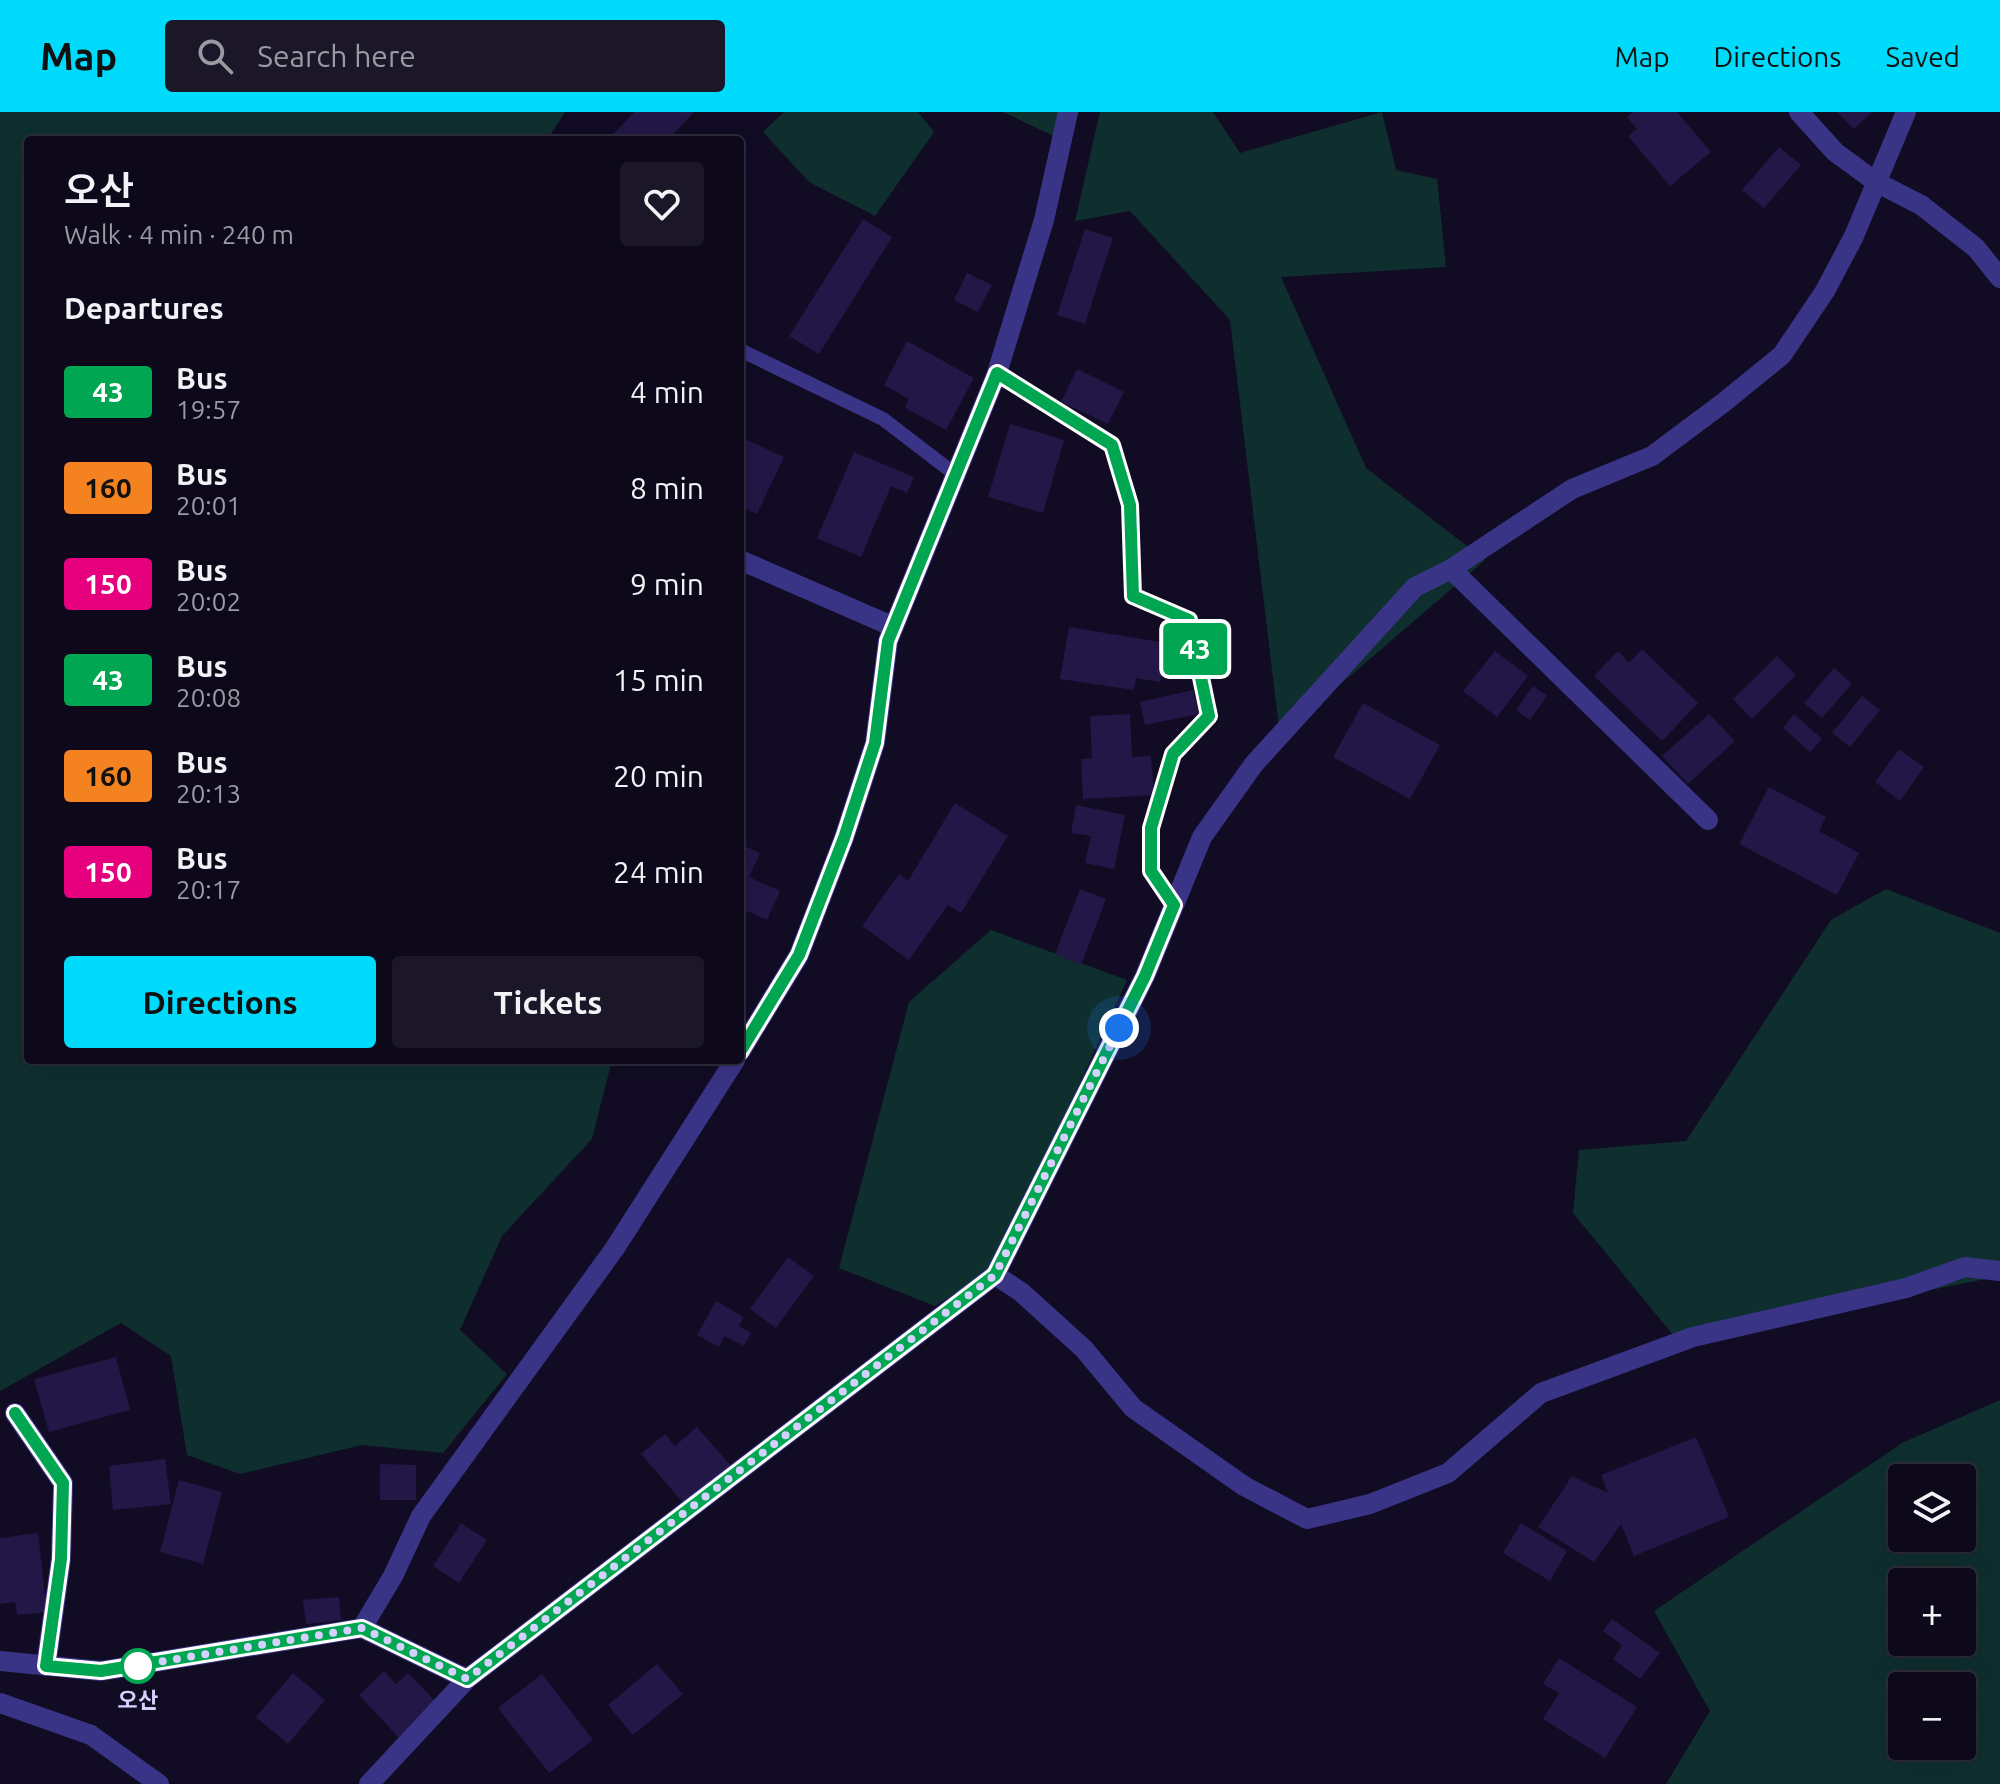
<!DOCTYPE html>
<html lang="en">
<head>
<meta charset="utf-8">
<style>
	:root { --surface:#0d091b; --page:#1b1728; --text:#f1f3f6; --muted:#9a9aa3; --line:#2d2a3a; --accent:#00dbfb }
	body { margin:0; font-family:Ubuntu,"Noto Sans KR",sans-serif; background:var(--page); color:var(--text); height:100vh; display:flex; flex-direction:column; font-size:30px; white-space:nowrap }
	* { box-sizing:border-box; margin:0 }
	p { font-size:26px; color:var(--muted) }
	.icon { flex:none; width:44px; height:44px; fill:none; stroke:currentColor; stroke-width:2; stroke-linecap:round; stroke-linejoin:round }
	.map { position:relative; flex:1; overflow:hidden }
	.drawer { position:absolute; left:24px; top:24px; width:720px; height:928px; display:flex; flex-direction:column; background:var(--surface); border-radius:8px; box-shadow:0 8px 32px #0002,0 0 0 2px var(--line) }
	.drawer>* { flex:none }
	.badge { padding:0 16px; border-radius:6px; font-size:28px; line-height:52px }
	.tools { position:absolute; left:1888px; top:1352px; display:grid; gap:16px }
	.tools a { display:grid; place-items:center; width:88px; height:88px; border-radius:8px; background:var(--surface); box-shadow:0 8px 32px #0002,0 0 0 2px var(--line); font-size:40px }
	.you { position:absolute; width:40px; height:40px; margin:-20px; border:6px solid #fff; border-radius:50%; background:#1a73e8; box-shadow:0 0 0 12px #1a73e833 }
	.map>.badge { position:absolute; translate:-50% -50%; box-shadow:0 0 0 4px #fff }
	h2 { padding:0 40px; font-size:30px; line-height:72px }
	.round { display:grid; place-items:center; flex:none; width:84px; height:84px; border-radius:8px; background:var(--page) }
	.overview { display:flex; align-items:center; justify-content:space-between; height:136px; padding:0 40px }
	h1 { font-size:38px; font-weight:600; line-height:60px }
	.primary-button { display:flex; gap:16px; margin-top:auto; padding:16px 40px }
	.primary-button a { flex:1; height:92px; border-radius:8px; background:var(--accent); color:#111; font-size:32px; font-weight:600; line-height:92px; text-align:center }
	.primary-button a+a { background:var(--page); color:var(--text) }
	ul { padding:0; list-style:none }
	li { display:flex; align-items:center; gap:24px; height:96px; padding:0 40px }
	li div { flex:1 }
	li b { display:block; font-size:30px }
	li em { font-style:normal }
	li .badge { min-width:88px; font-weight:700; text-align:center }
	header { display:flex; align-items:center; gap:48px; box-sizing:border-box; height:112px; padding:0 40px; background:var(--accent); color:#111 }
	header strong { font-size:38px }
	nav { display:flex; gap:44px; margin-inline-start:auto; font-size:28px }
	.search { width:560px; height:72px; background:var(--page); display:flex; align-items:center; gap:20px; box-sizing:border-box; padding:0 28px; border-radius:8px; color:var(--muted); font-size:30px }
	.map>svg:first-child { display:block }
	.green { fill:#0f2f2e; fill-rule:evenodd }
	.building { fill:#221746 }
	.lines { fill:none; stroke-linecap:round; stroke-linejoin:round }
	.service { stroke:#3a3487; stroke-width:14 }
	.minor { stroke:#3a3487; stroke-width:20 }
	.line-casing { stroke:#fff; stroke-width:18 }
	.line { stroke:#00a651; stroke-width:12 }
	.walk { stroke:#d6d0ff; stroke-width:8; stroke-dasharray:0 14.4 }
	.stop-dot { fill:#fff; stroke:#00a651; stroke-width:4 }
	.labels { text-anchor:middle; stroke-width:6; stroke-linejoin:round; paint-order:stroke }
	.stop-label { font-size:22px; font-weight:bold; fill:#d6d0ff; stroke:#110c24 }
</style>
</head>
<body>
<header>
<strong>Map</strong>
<div class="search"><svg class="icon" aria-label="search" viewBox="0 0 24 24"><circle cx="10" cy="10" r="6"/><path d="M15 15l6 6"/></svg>Search here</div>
<nav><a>Map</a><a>Directions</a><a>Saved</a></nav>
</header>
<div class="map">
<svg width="2000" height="1672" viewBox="0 0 2000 1672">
	<rect width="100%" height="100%" fill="#110c24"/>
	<path class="green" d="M0,0h565l-18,28h-519v920h584l-20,79 -90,97 -42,94 47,44 -64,79 -81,-8 -122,29 -53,-19 -16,-99 -50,-33 -121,68z
		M784,0h134l16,20 -59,84 -66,-34 -46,-50z
		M1003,0h76l-19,27z
		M1100,0h113l27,41 142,-41 14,58 41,9 9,88 -165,10 85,191 119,92 -205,176 -50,-416 -100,-109 -55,10z
		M1886,777l114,44v343l-322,65 -105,-128 6,-63 107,-9 145,-221z
		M991,818l136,50 -132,289 -60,37 -96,-38 70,-266z
		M2000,1288v384h-334l44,-73 -56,-100 248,-168zM1902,1366h60v60h-60zM1902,1470h60v60h-60zM1902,1574h60v60h-60z"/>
	<path class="building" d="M634,0h60l-26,28h-60z
		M1633,0h44l34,40 -41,34 -42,-50 9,-7 -10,-12z
		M1837,0h35l-18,17z
		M1779,35l22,18 -37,43 -22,-18z
		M863,107l29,18 -73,117 -30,-18z
		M1085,117l28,9 -28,86 -28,-9z
		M967,161l25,12 -14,27 -24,-12z
		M907,229l67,37 -28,52 -41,-22 4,-9 -25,-14z
		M1077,257l47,23 -16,32 -47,-22z
		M1010,312l54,16 -21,73 -55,-16z
		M747,328l37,17 -27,57 -17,-8v-51z
		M854,340l60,25 -7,16 -16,-7 -30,71 -44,-19z
		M1069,515l97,16 -6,39 -24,-4 -2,12 -74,-11z
		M1642,537l56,54 -36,38 -68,-65 24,-25 11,12z
		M1495,539l33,25 -31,41 -34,-26z
		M1777,544l19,19 -44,44 -19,-20z
		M1834,556l18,16 -30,34 -18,-15z
		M1533,574l14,10 -17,24 -14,-10z
		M1193,578l6,24 -54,11 -5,-23z
		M1862,584l18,14 -30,37 -18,-14z
		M1363,591l77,42 -30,54 -77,-42z
		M1130,602l2,43 19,-1 3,39 -71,4 -2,-40 11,-1 -2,-42z
		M1709,602l26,27 -47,43 -26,-28z
		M1794,602l28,25 -12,13 -27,-24z
		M1899,637l25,18 -24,34 -25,-19z
		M1769,675l57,30 -7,14 40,22 -22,42 -98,-51z
		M955,691l53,33 -47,77 -13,-8 -39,55 -47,-34 37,-52 9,7z
		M1076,693l49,10 -11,54 -29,-6 6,-27 -20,-3z
		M740,732l20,9 -11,24 31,14 -13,29 -27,-12z
		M1080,777l26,10 -25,66 -26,-11z
		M788,1145l26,19 -38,52 -26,-19z
		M716,1189l28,16 -5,9 12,7 -7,13 -20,-10 -5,11 -22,-12z
		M116,1245l14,53 -81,22 -15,-53z
		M697,1315l34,39 -45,40 -45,-52 24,-20 10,12z
		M1696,1325l33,80 -95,39 -13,-32 -27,38 -56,-35 34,-51 36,17 -7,-18z
		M165,1347l6,45 -58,6 -4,-44z
		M380,1352l36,1v35h-36z
		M179,1368l43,12 -19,72 -43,-12z
		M461,1411l26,17 -28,43 -26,-17z
		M1521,1411l46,28 -17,30 -47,-28z
		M38,1421l9,79 -30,3 -2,-13 -15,2v-66z
		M339,1485l2,23 -35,4 -3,-24z
		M1612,1507l48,34 -20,26 -27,-20 9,-14 -19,-14z
		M1559,1546l78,49 -32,51 -62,-39 16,-26 -16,-9z
		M657,1552l26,30 -50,41 -25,-30z
		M384,1559l12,13 12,-11 32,33 -38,35 -43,-46z
		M293,1561l32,27 -37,44 -32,-27z
		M542,1562l51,66 -44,33 -51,-65z"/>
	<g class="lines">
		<path class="service" d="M740,238l143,69 73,56
			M997,261l115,72 18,60 3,91 56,24 20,96 -36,38 -22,74v43l23,34"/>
		<path class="minor" d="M1799,0l36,40 41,30 45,23 55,43 24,30
			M740,448l154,67
			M1451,457l257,251
			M740,940l59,-97 45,-117 31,-95 13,-102 109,-268 47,-153 24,-108
			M995,1163l150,-299 57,-139 52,-73 161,-177 36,-18 121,-80 80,-33 71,-53 59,-48 43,-64 29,-55 52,-124
			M15,1301l48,70 -2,76 -15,107
			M362,1516l105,51
			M0,1549l101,10 261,-43 31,-52 28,-60 194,-268 120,-188
			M0,1591l91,32 68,49
			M369,1672l98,-105 528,-404 26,17 63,57 49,59 111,78 63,33 63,-15 78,-31 93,-80 152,-56 213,-49 59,-21 35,4"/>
	</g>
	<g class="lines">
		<g class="line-casing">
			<path id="line" d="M15,1301l48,70 -2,76 -15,107 55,5 261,-43 105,51 528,-404 150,-299 29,-71 -23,-34v-43l22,-74 36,-38 -20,-96 -56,-24 -3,-91 -18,-60 -115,-72 -109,268 -13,102 -31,95 -45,117 -59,97"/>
		</g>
		<use href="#line" class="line"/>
		<path class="walk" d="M138,1554l-9,1 233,-39 105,51 528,-404 124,-247"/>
	</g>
	<circle class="stop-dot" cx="138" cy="1554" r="16"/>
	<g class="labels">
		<g class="stop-label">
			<text x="138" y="1596">오산</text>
		</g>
	</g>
</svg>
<div class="tools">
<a><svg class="icon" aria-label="layers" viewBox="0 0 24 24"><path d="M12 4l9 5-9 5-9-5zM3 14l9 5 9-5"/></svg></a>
<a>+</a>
<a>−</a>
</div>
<div class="you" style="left:1119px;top:916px"></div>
<b class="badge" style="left:1195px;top:537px;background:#00a651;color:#fff">43</b>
<section class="drawer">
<div class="overview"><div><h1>오산</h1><p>Walk · 4 min · 240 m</p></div><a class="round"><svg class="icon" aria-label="heart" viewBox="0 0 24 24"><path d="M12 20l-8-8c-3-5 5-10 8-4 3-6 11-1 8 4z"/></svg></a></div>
<h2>Departures</h2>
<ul>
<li><span class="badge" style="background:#00a651;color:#fff">43</span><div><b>Bus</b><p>19:57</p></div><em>4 min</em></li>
<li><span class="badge" style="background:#f58220;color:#111">160</span><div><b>Bus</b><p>20:01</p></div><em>8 min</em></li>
<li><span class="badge" style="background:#e6007e;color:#fff">150</span><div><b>Bus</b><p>20:02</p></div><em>9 min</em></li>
<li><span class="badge" style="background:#00a651;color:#fff">43</span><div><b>Bus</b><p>20:08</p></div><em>15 min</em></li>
<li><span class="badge" style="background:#f58220;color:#111">160</span><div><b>Bus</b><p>20:13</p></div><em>20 min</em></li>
<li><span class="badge" style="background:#e6007e;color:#fff">150</span><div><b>Bus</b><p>20:17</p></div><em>24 min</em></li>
</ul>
<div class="primary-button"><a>Directions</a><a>Tickets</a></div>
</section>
</div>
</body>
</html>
